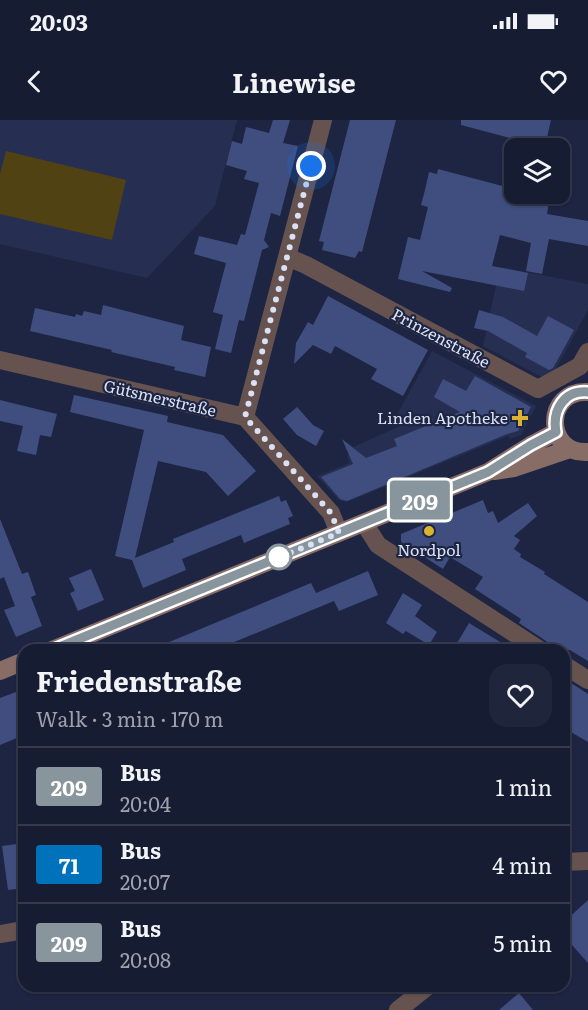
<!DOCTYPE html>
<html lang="en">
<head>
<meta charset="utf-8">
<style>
	:root { --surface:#161c32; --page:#1f253a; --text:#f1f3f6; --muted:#9ea1ac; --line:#353a4d }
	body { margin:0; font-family:Literata,serif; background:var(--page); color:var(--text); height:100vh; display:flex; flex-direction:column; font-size:22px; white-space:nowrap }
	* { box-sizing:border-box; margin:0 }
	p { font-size:20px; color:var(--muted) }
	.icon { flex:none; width:33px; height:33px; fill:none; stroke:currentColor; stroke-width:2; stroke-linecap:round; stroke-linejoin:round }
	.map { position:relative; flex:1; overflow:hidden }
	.drawer { position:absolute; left:18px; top:524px; width:552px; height:348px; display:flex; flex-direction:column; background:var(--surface); border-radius:18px; box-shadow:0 2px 4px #0004,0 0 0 2px var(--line) }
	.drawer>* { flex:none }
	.badge { padding:0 12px; border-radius:4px; font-size:21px; line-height:39px }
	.tools { position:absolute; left:504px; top:18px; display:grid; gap:12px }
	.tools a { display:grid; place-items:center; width:66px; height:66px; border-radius:12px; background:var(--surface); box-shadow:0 2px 4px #0004,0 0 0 2px var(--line); font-size:30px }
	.you { position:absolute; width:30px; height:30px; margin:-15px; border:4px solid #fff; border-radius:50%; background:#1a73e8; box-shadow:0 0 0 9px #1a73e833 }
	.map>.badge { position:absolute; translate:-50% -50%; box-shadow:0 0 0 3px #fff }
	.round { display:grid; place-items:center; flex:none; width:63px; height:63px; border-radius:18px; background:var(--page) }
	.summary { display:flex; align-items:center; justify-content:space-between; height:102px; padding:0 18px }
	h1 { font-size:28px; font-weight:700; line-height:45px }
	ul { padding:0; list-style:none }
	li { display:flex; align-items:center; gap:18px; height:78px; padding:0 18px; border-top:2px solid var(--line) }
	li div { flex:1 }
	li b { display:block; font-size:22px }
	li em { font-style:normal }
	li .badge { min-width:66px; font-weight:700; text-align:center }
	.status { display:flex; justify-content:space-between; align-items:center; height:42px; padding:0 30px; background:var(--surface); direction:ltr }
	.status svg { height:16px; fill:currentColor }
	header { display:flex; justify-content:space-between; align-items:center; height:78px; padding:0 18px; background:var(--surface); font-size:27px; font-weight:700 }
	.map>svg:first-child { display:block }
	.built { fill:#262f52 }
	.green { fill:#514213 }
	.building { fill:#404e7f }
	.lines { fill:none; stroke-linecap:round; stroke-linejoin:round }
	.street { stroke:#665350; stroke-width:18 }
	.secondary { stroke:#886c66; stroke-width:18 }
	.line-casing { stroke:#fff; stroke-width:14 }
	.line { stroke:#88959d; stroke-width:9 }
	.walk { stroke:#dae1f4; stroke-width:6; stroke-dasharray:0 10.8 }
	.poi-dot { fill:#dab333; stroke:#1d2543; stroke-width:2 }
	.stop-dot { fill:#fff; stroke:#88959d; stroke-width:3 }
	.labels { text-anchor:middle; stroke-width:4.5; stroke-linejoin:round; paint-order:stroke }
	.street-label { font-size:16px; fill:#dae1f4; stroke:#1d2543 }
	.poi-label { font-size:16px; fill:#dae1f4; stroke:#1d2543; text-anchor:end }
</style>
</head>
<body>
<div class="status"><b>20:03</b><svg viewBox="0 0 49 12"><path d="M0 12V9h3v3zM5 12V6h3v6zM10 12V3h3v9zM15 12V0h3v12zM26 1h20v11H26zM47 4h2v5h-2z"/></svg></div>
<header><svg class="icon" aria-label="back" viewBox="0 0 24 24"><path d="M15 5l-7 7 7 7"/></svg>Linewise<svg class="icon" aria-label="heart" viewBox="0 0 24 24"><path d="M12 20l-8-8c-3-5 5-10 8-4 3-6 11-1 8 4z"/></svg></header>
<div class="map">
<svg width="588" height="890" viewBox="0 0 588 890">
	<rect width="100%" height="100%" fill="#1d2543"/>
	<path class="built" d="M0,0h237l-22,86 -68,72 -147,-34z
		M500,147l88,17v26l-36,66 -10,1 -59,-31z
		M432,231l104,55 -15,29 -11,4 -2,-3 -161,66 -8,-2 -22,-24 33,-13 -3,-6 4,-9 49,-22 -2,-13z"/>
	<path class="green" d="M6,31l120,29 -14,60 -112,-26v-40z"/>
	<path class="building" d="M273,0h17l-7,23 15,3 -18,70 -9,-3 -7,27 5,7 -7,3 -18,71 -5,-1 -8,33 -16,-4 8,-34 -10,-3 13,-49 -32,-9 5,-18 38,9 4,-11 4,1 14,-52 -15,-4 3,-8 -21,-6 6,-24 10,3 4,-17 23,6z
		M350,0h46l-34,132 -3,-1 -4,7 -33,-8 2,-8 -5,-1z
		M461,0h90l-5,22 -8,-2 -1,5 -76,-20z
		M438,49l76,20v5h24l12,2 -3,18 41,7v25l-39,-7 -7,35 -16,-3 5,-28 -31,-8 -8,31 36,7 -4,18 -102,-20 30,17 -2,4 -52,-13 10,-42 12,3 8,-33 -7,-2 4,-15 4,-18 8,2z
		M328,176l100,54 -25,46 -32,-17 6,-10 -42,-23 -4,8 -18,-9 -19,19 2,-21 12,-21 5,3z
		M103,185l81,21 -3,14 30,7 -6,30 -31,-7 1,-3 -64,-15 1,-2 -82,-19 5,-23 40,9 1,-3 6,2 2,-5 17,4z
		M479,190l24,7 34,19 11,-20 26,14 -21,38 -4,2 -24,-13 2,-4 -39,-22 -14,-3z
		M475,256l56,31 -13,24 -11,3 -160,67 -7,-2 -19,-22 32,-13 -11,-25 24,19 31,-12 -3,-7 66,-27 -26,-15 9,-18 23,12z
		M74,275l94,21 -1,6 56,13 33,36 -28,25 -22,-24 -48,-11 -23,97 39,-16 -1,-3 106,-43 2,6 5,-2 7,16 -5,2 2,6 -46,19 -3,-8 -59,24 4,11 -43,18 -11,-28 -17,-4 29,-126 -74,-18z
		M0,280l57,14 -6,23 -11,-2 -4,20 -19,-4 6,-25 -23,-5z
		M297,287l16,18 11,6 -8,15 -19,-11 -14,-16z
		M483,380l5,13 5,-2 5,12 30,-20 9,13 -23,20 6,4 -6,9 7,5 -1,3 25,15 -1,2 44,28v59l-18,-11h-19l-5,-9 -27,-18 2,-4 -46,-30 8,-12 -33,-20 -7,12 -42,-27v-8z
		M0,399l22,55 6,-2 8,23 -5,2 11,29 -26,11 -12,-27 11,-4 -11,-29 -4,2z
		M91,449l13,31 -26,11 -8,-18 5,-2 -6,-13z
		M368,451l10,24 -39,16 -5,-10 -119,49h-65l161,-67 5,10z
		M403,473l19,12 -7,11 22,16 -8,13 -23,-14 -3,3 -17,-11z
		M469,503l36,22 2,-3 12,8h-66z
		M571,563l17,11v48l-24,-14v-34z
		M24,569v46l-24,10v-47z
		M24,723v45l-16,2 -6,-44z
		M588,780v63l-16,-18 -8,6v-29z
		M519,873l14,17h-34z"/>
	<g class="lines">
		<path class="street" d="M287,137l19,8 232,124 42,-23 8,-14
			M0,240l245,57 86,96 8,20
			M245,297l78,-297
			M364,403l14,22 162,105
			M564,545l24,15
			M564,742l24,-1
			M0,814l24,-4
			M398,890l30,-24"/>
		<path class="secondary" d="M588,272c-44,-3 -44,63 0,60
			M494,351l20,-3 56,-19
			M52,530l436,-178 43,-27 25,-13
			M0,551l24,-10"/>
	</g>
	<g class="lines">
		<g class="line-casing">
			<path id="line" d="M52,530l436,-178 43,-27 25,-13c-4,-22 8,-42 32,-40"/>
		</g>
		<use href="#line" class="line"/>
		<path class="walk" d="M279,437l-4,2 64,-26 -8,-20 -86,-96 66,-251"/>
	</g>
	<g class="poi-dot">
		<path d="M517 289h6v6h6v6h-6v6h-6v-6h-6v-6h6z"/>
		<circle cx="429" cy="411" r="6"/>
	</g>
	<circle class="stop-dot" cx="279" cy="437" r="12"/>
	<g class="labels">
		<g class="street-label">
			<text transform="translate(441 218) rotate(28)" y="6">Prinzenstraße</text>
			<text transform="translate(160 278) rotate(13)" y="6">Gütsmerstraße</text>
		</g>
		<g class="poi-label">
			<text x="508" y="304">Linden Apotheke</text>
			<text x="429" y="436" text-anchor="middle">Nordpol</text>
		</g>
	</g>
</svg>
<div class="tools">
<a><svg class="icon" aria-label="layers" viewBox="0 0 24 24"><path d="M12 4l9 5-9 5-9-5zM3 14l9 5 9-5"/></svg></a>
</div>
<div class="you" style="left:311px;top:46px"></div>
<b class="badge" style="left:420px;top:380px;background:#88959d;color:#fff">209</b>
<section class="drawer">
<div class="summary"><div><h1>Friedenstraße</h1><p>Walk · 3 min · 170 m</p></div><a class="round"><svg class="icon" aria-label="heart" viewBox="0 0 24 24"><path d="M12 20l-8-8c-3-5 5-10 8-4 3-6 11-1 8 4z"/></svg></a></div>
<ul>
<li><span class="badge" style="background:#88959d;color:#fff">209</span><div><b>Bus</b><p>20:04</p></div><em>1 min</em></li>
<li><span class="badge" style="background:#0072bc;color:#fff">71</span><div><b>Bus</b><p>20:07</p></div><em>4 min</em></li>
<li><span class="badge" style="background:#88959d;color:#fff">209</span><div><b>Bus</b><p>20:08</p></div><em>5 min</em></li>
</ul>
</section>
</div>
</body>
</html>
